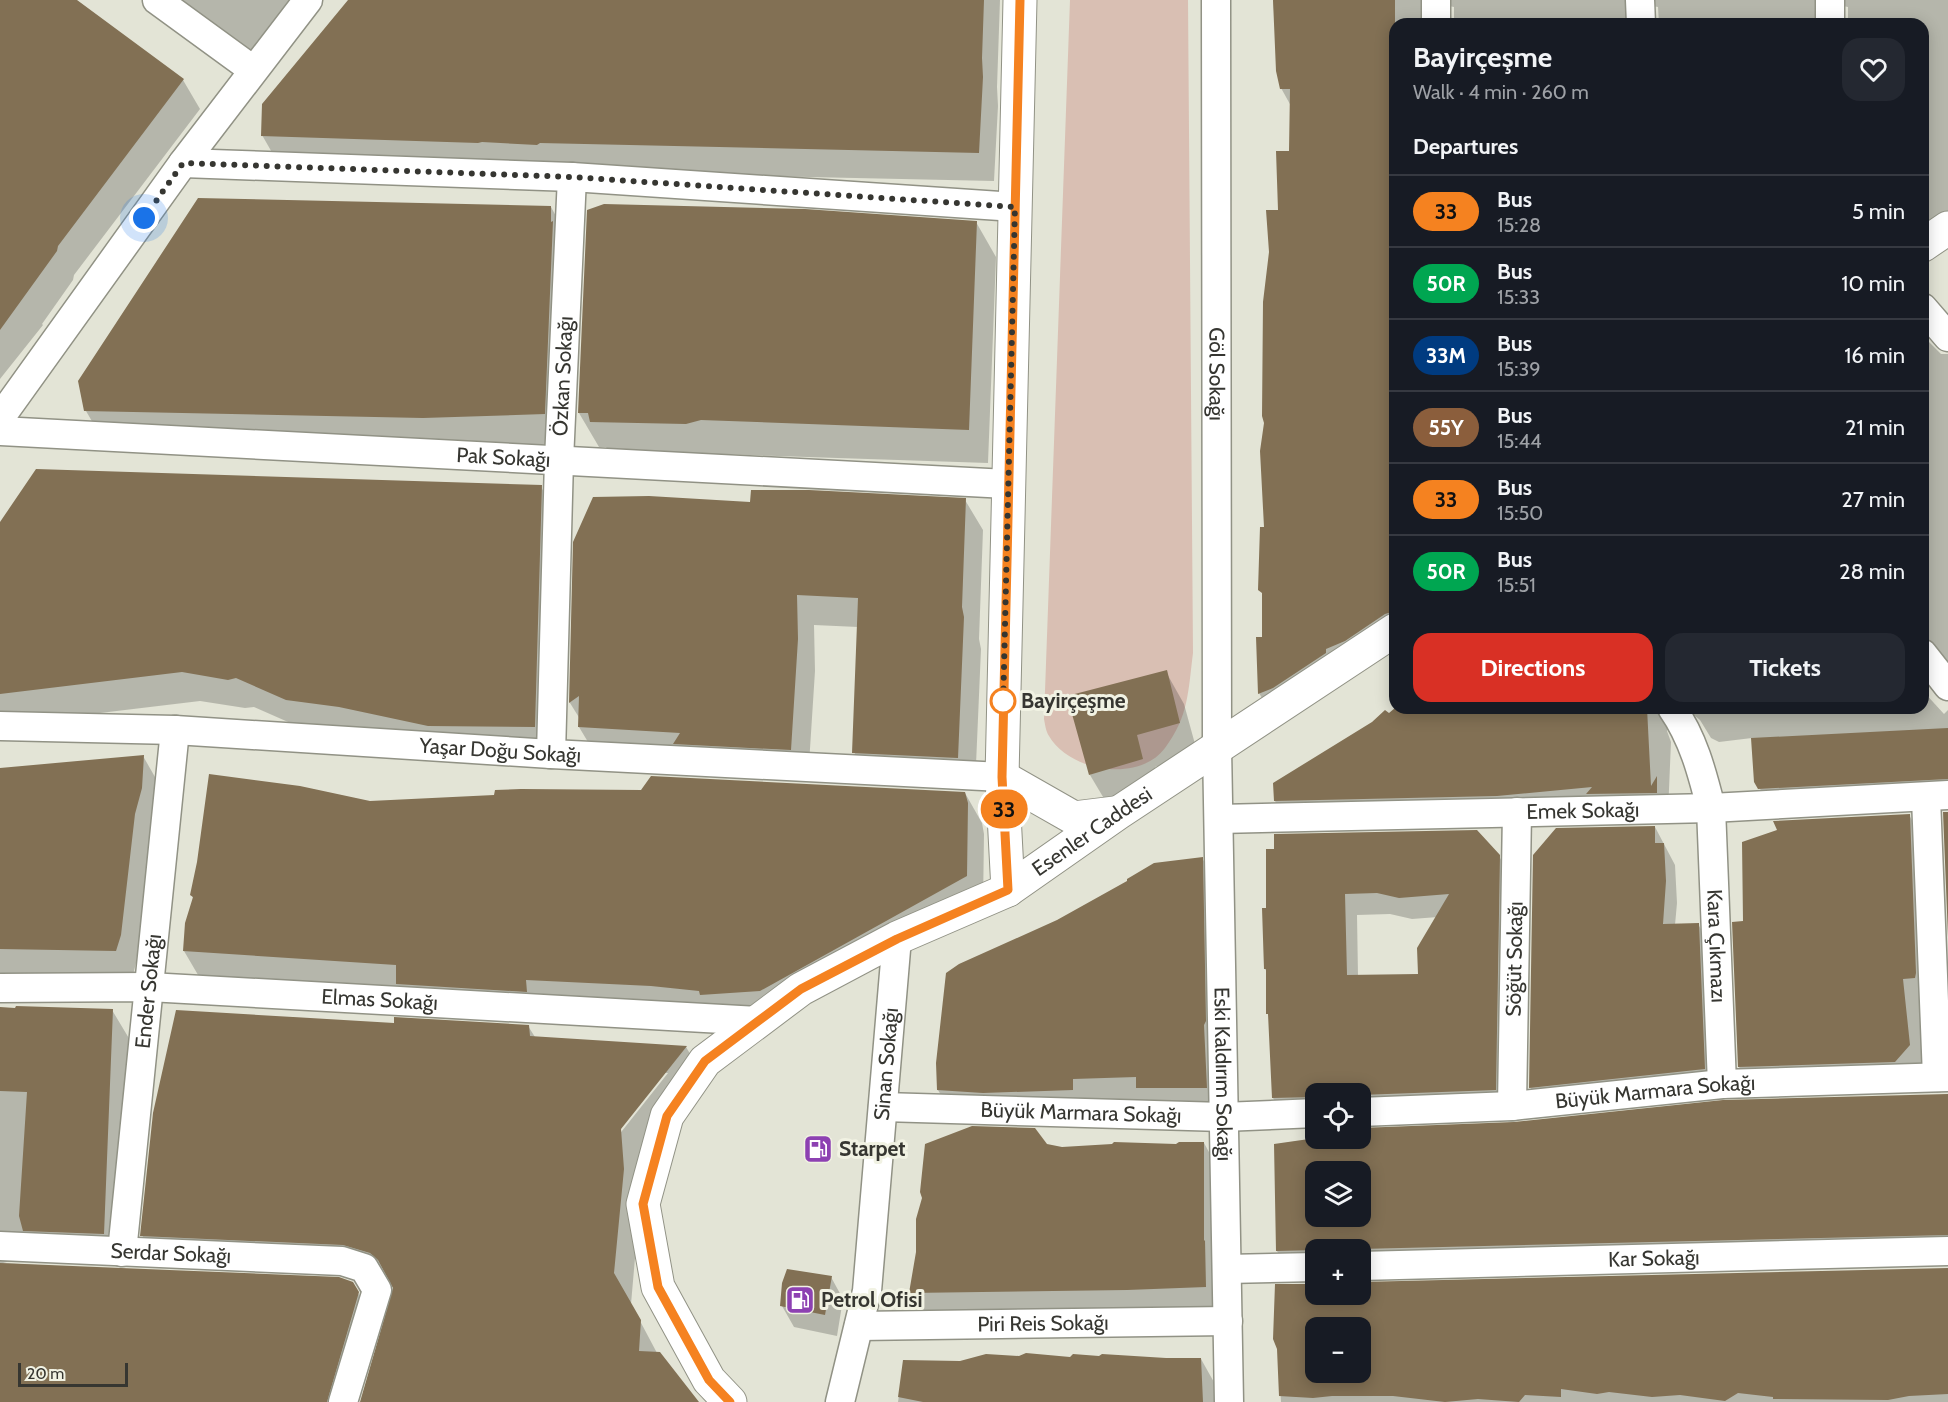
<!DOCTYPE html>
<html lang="en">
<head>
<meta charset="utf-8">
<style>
	:root { --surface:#171b24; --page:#242831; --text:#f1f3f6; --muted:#9ea1a6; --line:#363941; --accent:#d93025 }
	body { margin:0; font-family:Cabin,sans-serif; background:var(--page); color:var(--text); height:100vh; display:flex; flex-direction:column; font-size:22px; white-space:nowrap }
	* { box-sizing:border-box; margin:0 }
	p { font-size:20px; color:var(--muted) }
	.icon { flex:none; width:33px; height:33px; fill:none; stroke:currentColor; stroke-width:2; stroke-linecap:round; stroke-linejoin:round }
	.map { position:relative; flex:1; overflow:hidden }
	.drawer { position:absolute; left:1389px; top:18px; width:540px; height:696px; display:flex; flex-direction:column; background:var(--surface); border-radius:18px; box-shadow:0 3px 15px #0003 }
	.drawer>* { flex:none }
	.badge { padding:0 12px; border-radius:20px; font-size:21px; line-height:39px }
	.buttons { position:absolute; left:1305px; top:1083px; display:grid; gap:12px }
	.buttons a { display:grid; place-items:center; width:66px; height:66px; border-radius:12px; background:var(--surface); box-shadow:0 3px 15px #0003; font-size:30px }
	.scale { position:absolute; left:18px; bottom:15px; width:110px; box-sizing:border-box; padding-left:6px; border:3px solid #363631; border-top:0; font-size:16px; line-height:21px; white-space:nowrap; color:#363631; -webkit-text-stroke:4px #f1f2e3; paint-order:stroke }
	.you { position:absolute; width:30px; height:30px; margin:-15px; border:4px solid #fff; border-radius:50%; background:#1a73e8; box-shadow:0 0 0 9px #1a73e833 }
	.map>.badge { position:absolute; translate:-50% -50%; box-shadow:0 0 0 3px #fff }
	h2 { padding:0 24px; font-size:22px; line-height:54px }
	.round { display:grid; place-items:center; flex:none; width:63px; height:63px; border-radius:18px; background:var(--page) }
	.overview { display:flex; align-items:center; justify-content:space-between; height:102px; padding:0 24px }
	h1 { font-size:28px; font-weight:800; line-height:45px }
	.primary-button { display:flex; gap:12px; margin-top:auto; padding:12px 24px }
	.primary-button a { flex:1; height:69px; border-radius:18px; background:var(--accent); color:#fff; font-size:24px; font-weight:800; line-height:69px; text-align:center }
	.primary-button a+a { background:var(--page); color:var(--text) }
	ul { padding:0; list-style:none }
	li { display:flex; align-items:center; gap:18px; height:72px; padding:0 24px; border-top:2px solid var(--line) }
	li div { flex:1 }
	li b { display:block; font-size:22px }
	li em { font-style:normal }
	li .badge { min-width:66px; font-weight:700; text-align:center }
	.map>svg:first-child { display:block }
	.green { fill:#d9bfb3 }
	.shadow { fill:#0003; fill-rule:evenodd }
	.building { fill:#827054; fill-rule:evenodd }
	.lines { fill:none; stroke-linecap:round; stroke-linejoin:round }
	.minor-casing { stroke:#919285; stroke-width:31 }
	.secondary-casing { stroke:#919285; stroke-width:35 }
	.minor { stroke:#fff; stroke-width:28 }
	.secondary { stroke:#fff; stroke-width:33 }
	.line-casing { stroke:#fff; stroke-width:14 }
	.line { stroke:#f58220; stroke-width:9 }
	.walk { stroke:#363631; stroke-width:6; stroke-dasharray:0 10.8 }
	.stop-dot { fill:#fff; stroke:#f58220; stroke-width:3 }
	.labels { text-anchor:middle; stroke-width:6; stroke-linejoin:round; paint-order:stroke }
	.street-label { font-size:21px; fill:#363631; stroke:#f1f2e3 }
	.stop-label { font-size:21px; font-weight:bold; fill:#363631; stroke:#f1f2e3; text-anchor:start }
	.poi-label { font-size:21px; font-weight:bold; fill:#363631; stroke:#f1f2e3; text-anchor:start }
</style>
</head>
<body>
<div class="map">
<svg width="1948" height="1402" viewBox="0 0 1948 1402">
	<rect width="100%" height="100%" fill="#e3e4d6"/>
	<path class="green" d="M1070,0h118l5,653c-5,38 -4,63 -28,95 -26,35 -95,24 -116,-12 -3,-4 -4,-12 -5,-17z"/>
	<path class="shadow" d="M0,0h76l107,80 17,29 -126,166 -1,5 -31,44 1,1 -43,54z
		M173,0h118l-41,55z
		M350,0h650l-3,87 1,19 -4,75 -499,-11 -217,-7 -16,-28z
		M1273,0h675v223l-25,22v-221h-75v-17l-5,-1 -17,18h-167l-1,-17 -6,-1 -16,18h-182v-17l-5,-1 -17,18h-37v614l-123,77 -13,-22 5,-55 1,-215 15,-212 11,-58v-47l-10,-18z
		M551,207l17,31 -6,206 -120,4 -338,-6 -18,-31z
		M976,222l20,35 -8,206 -267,-9 -15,4 -94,-2 -6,-9h-7l-20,-34z
		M1925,338l16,16h7v310l-7,-4 -18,-27v-293z
		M541,487l17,29 -8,241 -246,-28 -50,-22 -9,1 -45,-7 -200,24v-201z
		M965,500l18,30 -4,109 2,10 -6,139 -104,-5 -17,-31 4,-125 -44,-2 1,46 -7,109 -211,-23 -18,-30 1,-8 -10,-16 5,-161 177,-39z
		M1166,672l18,32 14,51 -43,12 5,25 -51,15 -19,-32z
		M1923,691l21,23 4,-4v90l-177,10 -15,-29 -4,-43 -33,4 -8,-4 -11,-18 -6,-5 -9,-3 -16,11 -2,8 4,11 -3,71 -381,9 -12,-21 122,-93h526z
		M143,756l16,28 -23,179 -4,16 -132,-3v-207z
		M965,793l17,30 2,11 -1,72 -206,113 -576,-39 -17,-29 10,-52 -3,-4 179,-92z
		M1909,815l13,22 9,246 -179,5 -13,-21 6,-144z
		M1655,827l20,38 2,38 -2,22 23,-1 12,21 6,145 -174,18 -12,-21z
		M1499,856l12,22 -4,233 -147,11v-28h-44v24l-30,1 -13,-21 -3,-81 -2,-3 -1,-42 -2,-3 -1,-59zM1390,914l22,5 26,-2 -19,59h-61l-1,-61z
		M1202,858l15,26 4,229 -268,3 -15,-26z
		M0,1008l112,2 18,30 -10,224 -102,-5 -15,4 349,20 24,41 -24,78h-352z
		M395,1025l133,1 7,11 151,10 18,30 -64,124 -9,103 26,49 40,49h-335l31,-115 -5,-5 -27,-8 -202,-8 -17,-31zM664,1073h4l-50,63 -3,-2z
		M1948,1095v161l-588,20v-26h-44v22h-27l-12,-21 -1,-106 38,-5 -6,-9 8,-1v8h44l154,-14zM1316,1172h44v44h-44z
		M1204,1143l11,20 1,143 -184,6 -110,1 -11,-20 135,-148 16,4z
		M1948,1269v133h-667l-3,-53 38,-55h44zM1316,1328h44v44h-44z
		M831,1277l12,22 -6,37 -43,-9 -12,-21z
		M1071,1359h130l14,25 1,18h-318l6,-40z"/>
	<path class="building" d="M0,0h77l107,79 -126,167 -1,5 -57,79z
		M348,0h636l-2,58 1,19 -4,76 -439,-10 -3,2 -55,-3 -4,1 -217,-7 1,-32z
		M1273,0h122v611l-10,3 -40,27 -19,8v4l-53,35 -15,6 -2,-57h6v-44l-4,-3 2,-63h4l-4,-76 4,-28 -2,-7 1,-114 6,-50 -3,-42h12l-2,-59h13l1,-62h-10l-4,-18z
		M198,198l353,8v16l2,-1 -8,193 -122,4 -339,-7 -6,-30z
		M604,204l201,5 172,12 -8,209 -268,-10 -15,4 -96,-2 -2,-9h-10l9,-203z
		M36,469l506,16 -7,242 -107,-1 -89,-19 -53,-7 -50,-22 -8,2 -46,-8 -182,22v-172z
		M751,490h58l157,8 -4,109 2,10 -6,141 -106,-5 6,-155 -61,-3 1,44 -7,111 -118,-6 7,-11 -102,-6 1,-31 -10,7 4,-161 20,-45 56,-1 101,6z
		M1167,670l13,53 -43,12 6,24 -54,16 -22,-79z
		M1395,708h252l4,78 6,-10v17l-71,1 6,-7 -95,9 -223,5 -1,-18 99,-61 13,-12 4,3z
		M1948,728v51l-190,10 -4,-7 -3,-44z
		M144,755l-2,33 -7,26 -14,121 -5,16 -116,-2v-181z
		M209,774l91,12 70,15 124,-6 1,-5 26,-1 120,1 10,-14 314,16 3,11 -1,73 -207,115 -60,4 -1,-4 -48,-5 -125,-6 1,12 -131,-8v-19l-213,-14 2,-28 8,-26 -3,-2 7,-33z
		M1943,812h5v125z
		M1910,814l6,159 -1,5 -12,1 7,66 -15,17 -157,5 -6,-145 11,-1 -1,-79 35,-12 -4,-9z
		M1655,826v17h9l2,38 -3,43 36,-1 6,146 -176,19 4,-233 23,-27z
		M1477,830l23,25 -4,235 -136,5v-1h-44v3l-44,1 -4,-84h-2v-45h-2l-2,-61h4v-59h8v-15zM1377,893l22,5 50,-4 -32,54 1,26 -71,1 -2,-81z
		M1203,857l3,164 -2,4 3,63h-71v-11l-63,2v11l-90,3 -46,-3 -1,-27 10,-90 13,-9 98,-44 70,-39v-2l27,-16z
		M16,1006l97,3 -9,225 -81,-3 -4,-15 8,-124 -27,-1v-84l15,1z
		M176,1010l218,13v-6l135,8 1,11 157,10 -66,83 3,40 -10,104 27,47 -2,31 21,1 39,50h-339l33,-114 -15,-28 -8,-7 -27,-8 -203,-9 13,-123z
		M1948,1094v141l-672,16 -2,-107 42,-6h44v-10l154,-6 209,-22zM1316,1172h44v44h-44z
		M972,1126l63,2 12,16 15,3 50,-3 2,-2 62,2 3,-2h25v99l1,-1 1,47 -79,3 -218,3 7,-41v-33l6,-21 -2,-6 5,-48z
		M0,1263l339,14 14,5 6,10 -32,110h-327z
		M1948,1268v126l-39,2 -21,4 -115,-1v-2l-35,-4 -13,8 -45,-6 -28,2 -43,-5 -12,2 -36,-5v8l-36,-2 -6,7 -41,-3 -33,3 -52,-6h-61l-19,2 -34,-2 -2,-47 -4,-10 2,-55h41v10h44v-12zM1316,1328h44v44h-44z
		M787,1269l45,7 -7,39 -45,-9 2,-23z
		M1026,1353l44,4 3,-3 26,2 3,-2 64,4h35l2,44h-280l-25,-5 5,-37 57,1 26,-7 33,2z"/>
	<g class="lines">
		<g class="minor-casing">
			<g id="minor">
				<path d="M157,0l96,70"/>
				<path id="s1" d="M1216,0l1,747 12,655"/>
				<path d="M1640,0l1,24"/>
				<path d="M1436,24v-24"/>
				<path d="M1830,24v-24"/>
				<path d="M183,163l389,14 443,30"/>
				<path d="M1923,308l25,29"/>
				<path d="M0,418l183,-255 125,-163"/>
				<path id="s2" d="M0,431l1007,53"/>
				<path d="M1923,654l25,32"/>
				<path id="s3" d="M1672,708c21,30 30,64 39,100l11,276"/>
				<path id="s4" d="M0,726l175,4 376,24 451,23"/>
				<path id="s5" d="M551,754l8,-294 13,-283"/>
				<path d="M1926,798l11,279"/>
				<path id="s6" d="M1219,819l492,-11 237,-13"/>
				<path id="s7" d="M0,988l149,-1 609,34"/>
				<path id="s8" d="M1512,1106l5,-294"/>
				<path id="s9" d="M883,1107l340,10 93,-4"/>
				<path id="s10" d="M1360,1112l152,-6 210,-22 226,-7"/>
				<path id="s11" d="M0,1246l342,15 22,7 13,22 -34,112"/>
				<path id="s12" d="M122,1252l53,-522"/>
				<path id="s13" d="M1360,1266l588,-15"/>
				<path d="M1227,1269l89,-2"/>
				<path id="s14" d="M859,1326l369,-5"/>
				<path id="s15" d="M840,1402l27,-111 30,-353"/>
			</g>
		</g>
		<g class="secondary-casing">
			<g id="secondary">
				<path d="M1923,245l25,-17"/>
				<path d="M1002,777l72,41 41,-5"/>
				<path d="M1008,890l-6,-113 18,-777"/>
				<path id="s16" d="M730,1402l-21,-22 -51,-93 -15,-83 24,-88 38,-55 96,-72 96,-51 111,-48 110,-77 277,-183"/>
			</g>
		</g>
		<use href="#minor" class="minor"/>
		<use href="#secondary" class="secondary"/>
	</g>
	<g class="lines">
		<g class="line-casing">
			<path id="line" d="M730,1402l-21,-22 -51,-93 -15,-83 24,-88 38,-55 96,-72 96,-50 111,-49 -6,-113 18,-777"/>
		</g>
		<use href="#line" class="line"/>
		<path class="walk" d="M144,218l39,-55 389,14 443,30 -12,502v-8"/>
	</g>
	<defs>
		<g id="fuel-square" transform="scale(1.5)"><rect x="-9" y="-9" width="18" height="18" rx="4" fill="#8d41b2" stroke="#f1f2e3"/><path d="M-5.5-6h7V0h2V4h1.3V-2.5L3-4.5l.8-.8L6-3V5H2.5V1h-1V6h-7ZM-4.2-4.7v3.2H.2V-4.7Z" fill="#fff"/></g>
	</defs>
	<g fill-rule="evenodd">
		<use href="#fuel-square" x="818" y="1149"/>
		<use href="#fuel-square" x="800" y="1300"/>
	</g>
	<circle class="stop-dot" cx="1003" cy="701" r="12"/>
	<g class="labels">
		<g class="street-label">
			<text dy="7" stroke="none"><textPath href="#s1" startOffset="374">Göl Sokağı</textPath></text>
			<text dy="7" stroke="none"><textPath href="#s5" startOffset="378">Özkan Sokağı</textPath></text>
			<text dy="7" stroke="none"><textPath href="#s2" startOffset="504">Pak Sokağı</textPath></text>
			<text dy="7" stroke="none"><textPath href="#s4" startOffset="501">Yaşar Doğu Sokağı</textPath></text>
			<text dy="7" stroke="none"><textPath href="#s6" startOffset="364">Emek Sokağı</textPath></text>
			<text dy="7" stroke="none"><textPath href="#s16" startOffset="831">Esenler Caddesi</textPath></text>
			<text dy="7" stroke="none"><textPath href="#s3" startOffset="246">Kara Çıkmazı</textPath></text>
			<text dy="7" stroke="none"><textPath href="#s8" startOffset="147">Söğüt Sokağı</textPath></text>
			<text dy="7" stroke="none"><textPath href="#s12" startOffset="262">Ender Sokağı</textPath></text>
			<text dy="7" stroke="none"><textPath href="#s7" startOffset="380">Elmas Sokağı</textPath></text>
			<text dy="7" stroke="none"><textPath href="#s15" startOffset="342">Sinan Sokağı</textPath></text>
			<text dy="7" stroke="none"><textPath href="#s1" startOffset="1074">Eski Kaldırım Sokağı</textPath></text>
			<text dy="7" stroke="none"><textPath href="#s10" startOffset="296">Büyük Marmara Sokağı</textPath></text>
			<text dy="7" stroke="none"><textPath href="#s9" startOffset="198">Büyük Marmara Sokağı</textPath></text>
			<text dy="7" stroke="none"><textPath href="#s11" startOffset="171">Serdar Sokağı</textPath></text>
			<text dy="7" stroke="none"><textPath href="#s13" startOffset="294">Kar Sokağı</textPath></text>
			<text dy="7" stroke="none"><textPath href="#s14" startOffset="184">Piri Reis Sokağı</textPath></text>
		</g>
		<g class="stop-label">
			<text x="1021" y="708">Bayirçeşme</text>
		</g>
		<g class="poi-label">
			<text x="839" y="1156">Starpet</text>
			<text x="821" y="1307">Petrol Ofisi</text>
		</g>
	</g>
</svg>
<div class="buttons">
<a><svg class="icon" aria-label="locate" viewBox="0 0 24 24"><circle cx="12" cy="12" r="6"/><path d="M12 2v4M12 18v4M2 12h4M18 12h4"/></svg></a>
<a><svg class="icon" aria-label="layers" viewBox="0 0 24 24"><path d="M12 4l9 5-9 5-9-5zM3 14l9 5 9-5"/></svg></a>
<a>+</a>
<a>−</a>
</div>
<div class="scale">20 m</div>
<div class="you" style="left:144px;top:218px"></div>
<b class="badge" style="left:1004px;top:809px;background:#f58220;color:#111">33</b>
<section class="drawer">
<div class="overview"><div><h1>Bayirçeşme</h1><p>Walk · 4 min · 260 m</p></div><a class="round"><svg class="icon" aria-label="heart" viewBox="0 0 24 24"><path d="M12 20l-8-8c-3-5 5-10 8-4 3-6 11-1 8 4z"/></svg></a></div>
<h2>Departures</h2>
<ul>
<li><span class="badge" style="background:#f58220;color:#111">33</span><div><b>Bus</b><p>15:28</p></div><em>5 min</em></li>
<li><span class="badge" style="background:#00a651;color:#fff">50R</span><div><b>Bus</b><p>15:33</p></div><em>10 min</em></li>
<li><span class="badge" style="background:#003b80;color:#fff">33M</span><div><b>Bus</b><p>15:39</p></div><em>16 min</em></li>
<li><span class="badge" style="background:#8b5e3c;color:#fff">55Y</span><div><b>Bus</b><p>15:44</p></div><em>21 min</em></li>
<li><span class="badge" style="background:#f58220;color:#111">33</span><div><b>Bus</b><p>15:50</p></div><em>27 min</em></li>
<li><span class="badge" style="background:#00a651;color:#fff">50R</span><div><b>Bus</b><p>15:51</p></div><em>28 min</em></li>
</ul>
<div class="primary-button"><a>Directions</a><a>Tickets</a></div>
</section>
</div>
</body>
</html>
